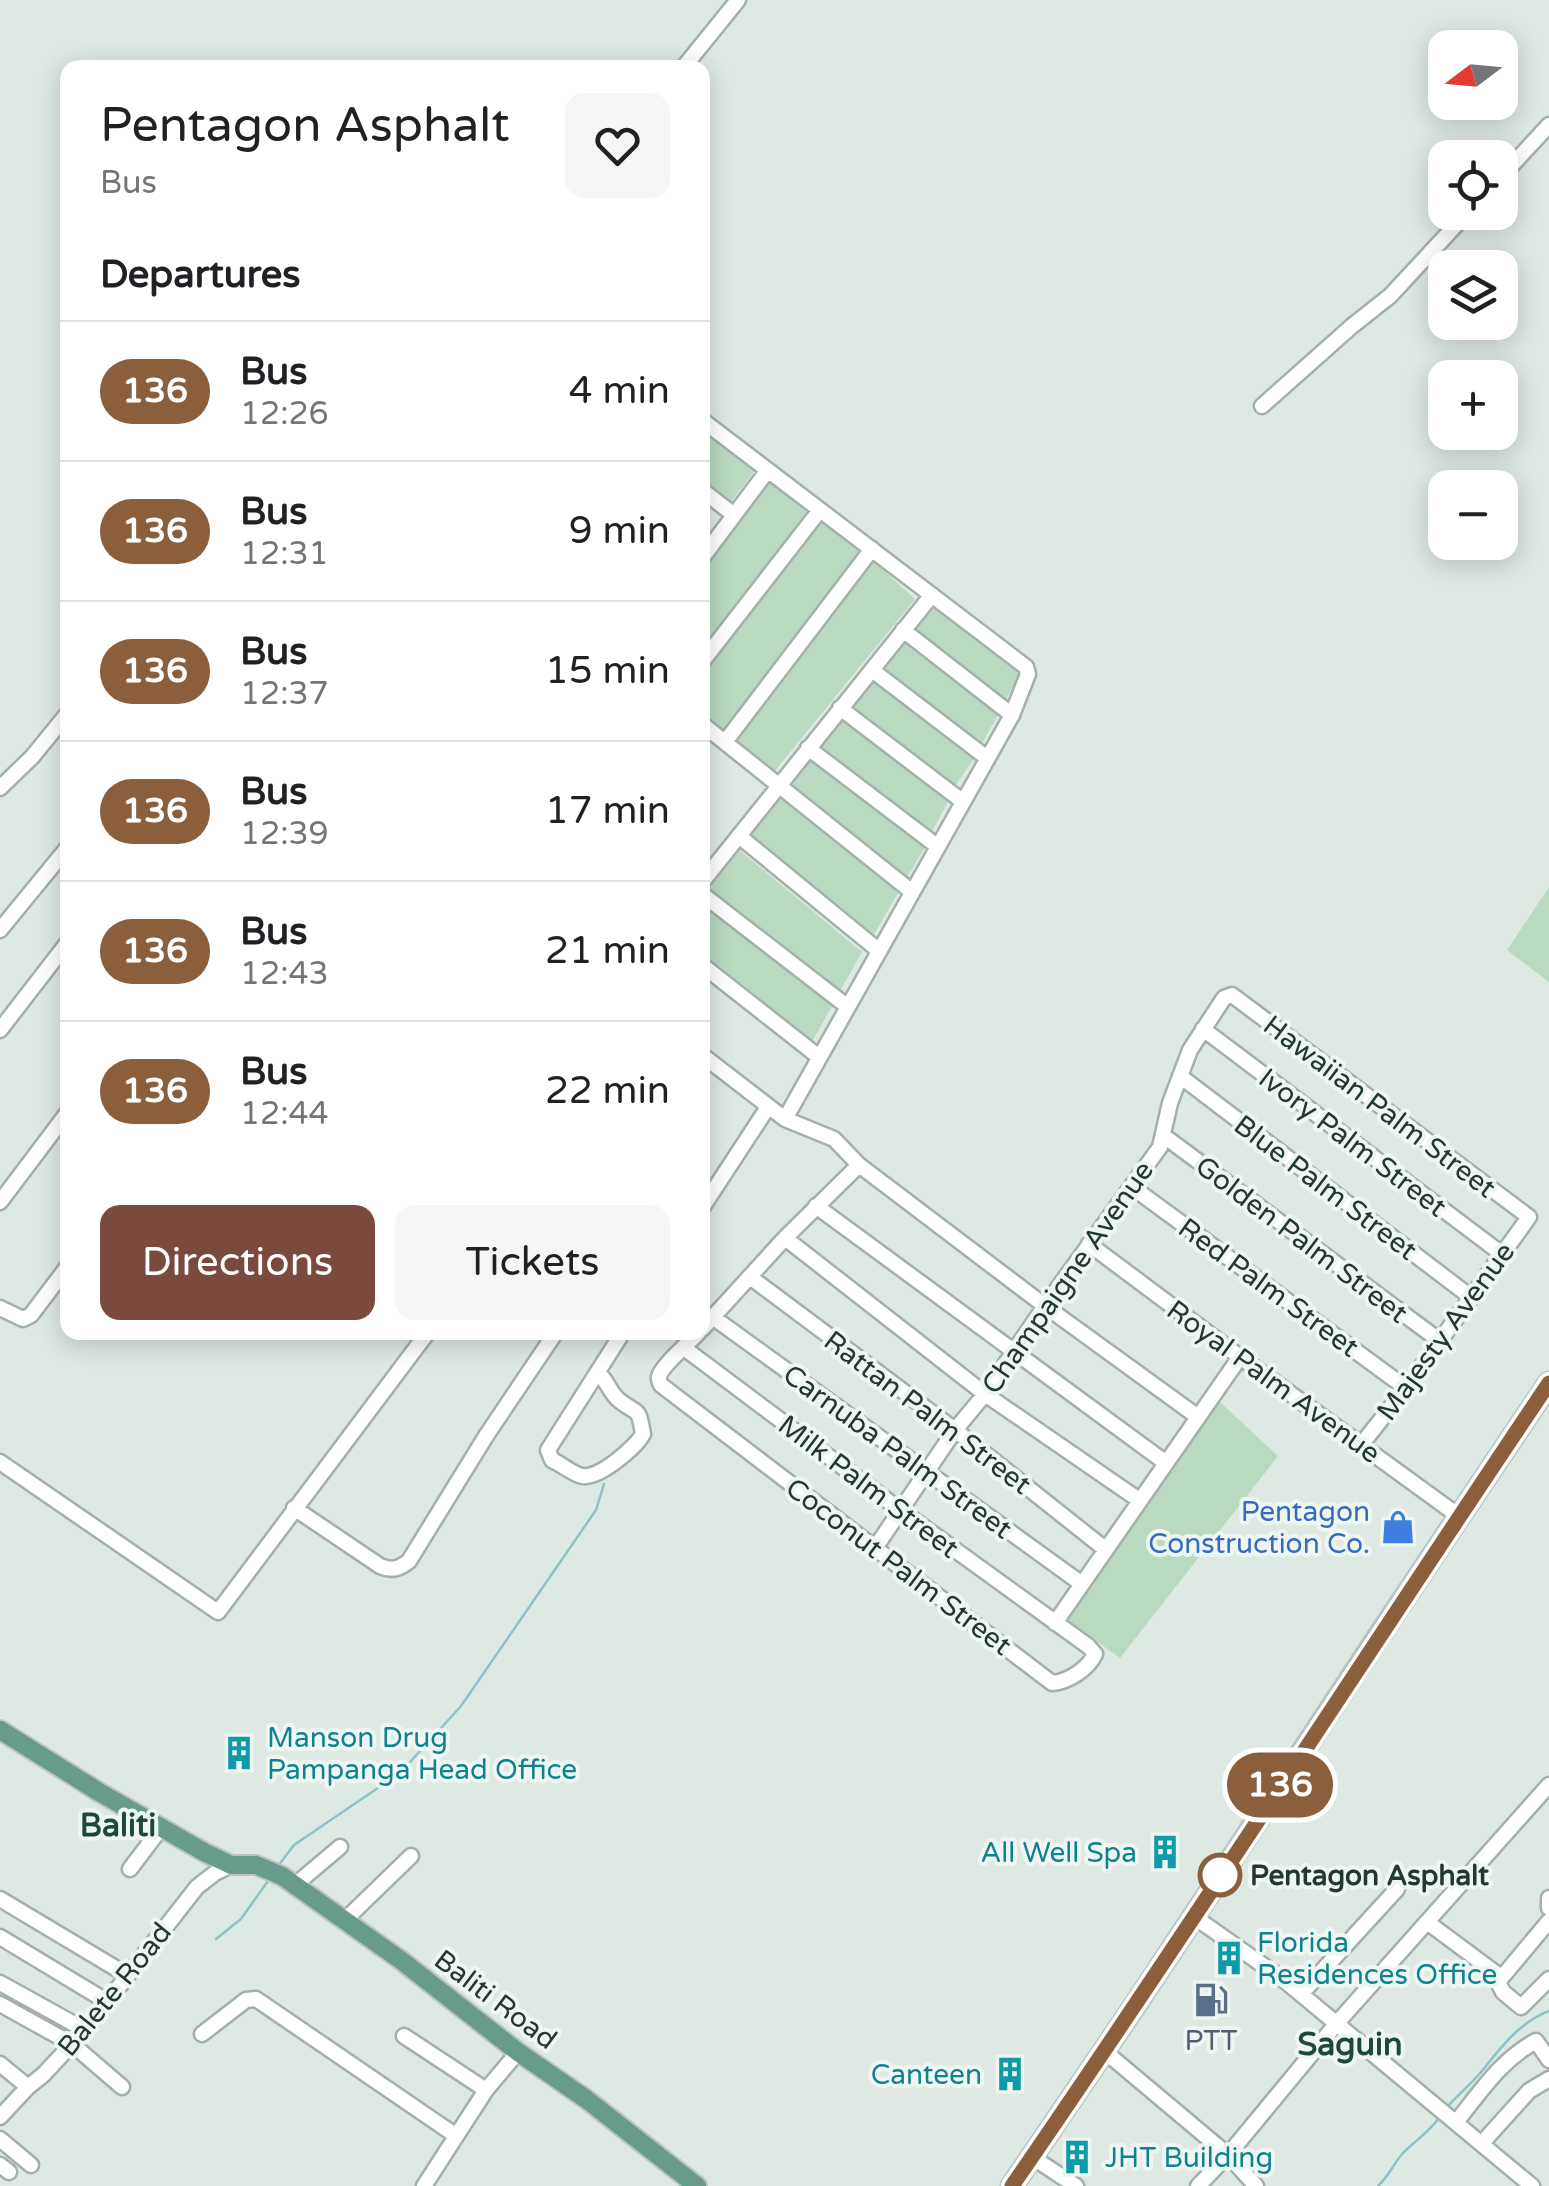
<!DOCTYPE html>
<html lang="en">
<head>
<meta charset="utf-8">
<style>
	:root { --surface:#fff; --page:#f6f6f6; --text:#202124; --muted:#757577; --line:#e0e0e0; --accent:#7a4a3f }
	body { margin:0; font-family:"Varela Round",sans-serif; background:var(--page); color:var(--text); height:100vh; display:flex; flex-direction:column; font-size:38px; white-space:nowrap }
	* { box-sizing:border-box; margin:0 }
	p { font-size:32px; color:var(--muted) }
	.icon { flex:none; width:55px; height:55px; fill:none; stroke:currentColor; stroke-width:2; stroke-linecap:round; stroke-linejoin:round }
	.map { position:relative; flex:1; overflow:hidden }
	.drawer { position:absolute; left:60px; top:60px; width:650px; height:1280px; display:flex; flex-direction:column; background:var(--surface); border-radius:20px; box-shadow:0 5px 25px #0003 }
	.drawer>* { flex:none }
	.badge { padding:0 20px; border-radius:32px; font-size:35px; line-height:65px }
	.needle { width:65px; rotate:254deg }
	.tools { position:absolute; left:1428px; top:30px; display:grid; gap:20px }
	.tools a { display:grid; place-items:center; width:90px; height:90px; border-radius:20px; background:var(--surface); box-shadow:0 5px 25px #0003; font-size:50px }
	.map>.badge { position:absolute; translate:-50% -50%; box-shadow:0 0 0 5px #fff }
	h2 { padding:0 40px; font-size:38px; line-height:90px }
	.round { display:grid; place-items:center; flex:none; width:105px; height:105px; border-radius:20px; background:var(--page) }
	.overview { display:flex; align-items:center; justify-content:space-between; height:170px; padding:0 40px }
	h1 { font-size:48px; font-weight:600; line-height:75px }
	.primary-button { display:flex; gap:20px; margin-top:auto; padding:20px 40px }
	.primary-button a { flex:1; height:115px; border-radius:20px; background:var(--accent); color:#fff; font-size:40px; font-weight:600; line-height:115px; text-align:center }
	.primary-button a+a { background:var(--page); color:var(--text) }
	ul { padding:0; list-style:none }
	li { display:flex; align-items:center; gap:30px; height:140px; padding:0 40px; border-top:2px solid var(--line) }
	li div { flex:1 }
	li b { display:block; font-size:38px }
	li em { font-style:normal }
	li .badge { min-width:110px; font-weight:700; text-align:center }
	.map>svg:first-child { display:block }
	.green { fill:#b9d9c1 }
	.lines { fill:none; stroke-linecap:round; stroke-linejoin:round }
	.stream { stroke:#8bc3cb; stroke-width:2.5 }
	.minor-casing { stroke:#a3b0ab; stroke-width:19 }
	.major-casing { stroke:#bdc3c1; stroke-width:22 }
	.highway-casing { stroke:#bdc3c1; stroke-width:25 }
	.minor { stroke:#fff; stroke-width:14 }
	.major { stroke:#679c8c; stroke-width:18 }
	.highway { stroke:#306256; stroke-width:20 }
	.line-casing { stroke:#fff; stroke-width:22 }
	.line { stroke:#8b5e3c; stroke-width:15 }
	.stop-dot { fill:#fff; stroke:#8b5e3c; stroke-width:5 }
	.labels { text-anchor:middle; stroke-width:8; stroke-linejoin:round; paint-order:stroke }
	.street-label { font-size:28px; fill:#223831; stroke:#eff6f2 }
	.shop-label { font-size:28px; fill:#366cbe; stroke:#eff6f2; text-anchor:end }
	.culture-label { font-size:28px; fill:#0d838f; stroke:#eff6f2; text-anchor:start }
	.stop-label { font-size:28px; font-weight:bold; fill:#223831; stroke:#eff6f2; text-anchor:start }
	.service-label { font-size:28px; fill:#4e5e75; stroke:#eff6f2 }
	.quarter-label { font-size:32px; font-weight:bold; fill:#1f483d; stroke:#eff6f2 }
</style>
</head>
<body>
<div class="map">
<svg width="1549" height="2186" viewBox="0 0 1549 2186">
	<rect width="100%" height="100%" fill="#dfe9e4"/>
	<path class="green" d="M702,429l53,41 -25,33 -27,-21z
		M768,480l39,33 -104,134 -1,-81z
		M819,521l43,31 -140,179 -19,-16 -1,-39z
		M871,559l44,40 -141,173 -40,-32z
		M932,606l88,67 -15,28 -94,-70z
		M903,642l95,73 -17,30 -103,-76z
		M873,677l102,80 -21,31 -108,-81z
		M843,720l106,80 -18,33 -114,-86z
		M812,760l113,87 -19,32 -119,-94z
		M779,795l121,95 -27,46 -122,-101z
		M739,850l123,102 -22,39 -135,-104z
		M1549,887v95l-42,-32z
		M702,902l130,104 -20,36 -109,-88z
		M1219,1401l59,55 -158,202 -56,-40z"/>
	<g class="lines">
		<path class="stream" d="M278,1866l16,-21 106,-72 61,-67 135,-196 8,-26
			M216,1939l25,-20 27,-38
			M1447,2107c11,-12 24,-23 35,-36 20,-25 37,-48 67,-60
			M1378,2186c11,-10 16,-23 25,-33 12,-12 26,-21 36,-35"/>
		<g class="minor-casing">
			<path id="minor" d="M683,68l55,-68
				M1500,178l49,-53
				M1262,406l90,-80 38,-30 78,-84
				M702,420l324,247 2,7 -16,41 -227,404
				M702,490l32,25
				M702,558l66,-88
				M903,630l109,85
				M702,662l118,-152
				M872,670l115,88
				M840,708l122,93
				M702,724l209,167
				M725,742l147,-193
				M808,748l129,98
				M0,788l32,-31 36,-44
				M739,836l139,114
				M702,882l230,-287
				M702,894l146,113
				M0,930l68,-83
				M702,965l117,92
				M1203,1029l299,225
				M0,1030l68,-88
				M702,1055l83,64 49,20 25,26 186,141 153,111
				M1180,1076l292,222
				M1164,1136l276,205
				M1132,1187l274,201
				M0,1202l68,-90
				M816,1206l350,257
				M702,1208l66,-101
				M785,1238l200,156 154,106
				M1089,1244l151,113 220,160
				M750,1277l205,153 150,119
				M0,1308l23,11 8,-4 37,-49
				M714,1318l368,266
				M702,1329l83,-91 74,-73
				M684,1348l216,162 188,136 7,8c-7,15 -27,28 -43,29l-391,-298c-1,-3 -3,-5 -2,-8 1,-10 32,-36 40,-45
				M598,1373c10,8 12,21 22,28 19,15 18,4 23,33 -7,13 -44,45 -61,42 -9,-2 -21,-12 -30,-16l-4,-10 75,-118
				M0,1462l218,150 210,-280
				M294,1508l86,58c12,5 19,3 29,-5l77,-125 70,-104
				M875,1548l80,-118 30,-36 60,-88 115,-159 10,-44 20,-53 34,-52 8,-3 297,222 -123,171 -45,57
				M1055,1623l185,-266
				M130,1869l31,-41
				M295,1885l45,-38
				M1549,1898v10
				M0,1899l127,76
				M1193,1916l91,64 248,206
				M344,1921l67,-65
				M1549,1921l-51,61 5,10 18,15 28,-28
				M1427,1922l74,55
				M0,1937l106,64
				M0,1983l85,47
				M1301,1994l96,-105
				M0,2004l72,40 50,43
				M202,2034l44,-34 10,-1 199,136
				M404,2036l82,54
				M1103,2050l125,105 28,31
				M0,2064l28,23
				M0,2117l28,-30 15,-12 42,-45 112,-143 18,-14 16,-8
				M1457,2121c24,-30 45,-62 79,-80l13,19
				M0,2139l31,26
				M1482,2143l47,-52 20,-12
				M1032,2157l44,29
				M0,2165l9,7
				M424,2186l62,-96 32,-38
				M1198,2186l30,-31 109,-132 212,-238"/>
		</g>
		<g class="major-casing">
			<path id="major" d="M0,1730l99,62 105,60 27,13h25l26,11 120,85 116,91 68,47 111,87"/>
		</g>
		<g class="highway-casing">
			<path id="highway" d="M1012,2186l122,-179 243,-368 172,-256"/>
		</g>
		<use href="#minor" class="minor"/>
		<use href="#major" class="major"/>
		<use href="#highway" class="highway"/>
	</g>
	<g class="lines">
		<g class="line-casing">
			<path id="line" d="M1012,2186c183,-265 357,-536 537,-803"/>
		</g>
		<use href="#line" class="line"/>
	</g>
	<defs>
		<g id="shop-bare" transform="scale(2.7)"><path d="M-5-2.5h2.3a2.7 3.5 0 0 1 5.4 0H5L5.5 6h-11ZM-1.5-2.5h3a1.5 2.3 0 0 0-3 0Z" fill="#3f7fe0" stroke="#eff6f2" stroke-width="2.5" paint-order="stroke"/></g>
		<g id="building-bare" transform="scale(2.7)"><path d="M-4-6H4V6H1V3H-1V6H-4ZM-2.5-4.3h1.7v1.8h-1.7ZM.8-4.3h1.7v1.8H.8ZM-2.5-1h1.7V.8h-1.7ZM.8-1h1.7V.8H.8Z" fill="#0f9aa8" stroke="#eff6f2" stroke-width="2.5" paint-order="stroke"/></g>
		<g id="fuel-bare" transform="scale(2.7)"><path d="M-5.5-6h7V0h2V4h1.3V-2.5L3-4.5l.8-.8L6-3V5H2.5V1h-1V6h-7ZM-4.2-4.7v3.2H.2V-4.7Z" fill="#5c6f8a" stroke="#eff6f2" stroke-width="2.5" paint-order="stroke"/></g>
	</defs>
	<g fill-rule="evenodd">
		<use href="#shop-bare" x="1398" y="1527"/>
		<use href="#building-bare" x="239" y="1753"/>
		<use href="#building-bare" x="1165" y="1852"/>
		<use href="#building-bare" x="1229" y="1958"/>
		<use href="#fuel-bare" x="1211" y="2000"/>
		<use href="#building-bare" x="1010" y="2074"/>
		<use href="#building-bare" x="1077" y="2157"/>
	</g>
	<circle class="stop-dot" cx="1220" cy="1875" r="20"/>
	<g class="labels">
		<g class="street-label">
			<text transform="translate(1380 1106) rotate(37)" y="10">Hawaiian Palm Street</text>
			<text transform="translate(1353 1142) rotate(37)" y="10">Ivory Palm Street</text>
			<text transform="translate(1326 1187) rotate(37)" y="10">Blue Palm Street</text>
			<text transform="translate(1302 1239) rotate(37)" y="10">Golden Palm Street</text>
			<text transform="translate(1067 1277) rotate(-55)" y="10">Champaigne Avenue</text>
			<text transform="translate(1269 1287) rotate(36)" y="10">Red Palm Street</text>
			<text transform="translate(1445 1331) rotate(-54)" y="10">Majesty Avenue</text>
			<text transform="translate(1274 1381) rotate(36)" y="10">Royal Palm Avenue</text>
			<text transform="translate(928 1412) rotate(37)" y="10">Rattan Palm Street</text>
			<text transform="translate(898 1451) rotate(36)" y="10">Carnuba Palm Street</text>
			<text transform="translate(869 1486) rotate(37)" y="10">Milk Palm Street</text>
			<text transform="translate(899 1566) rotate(37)" y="10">Coconut Palm Street</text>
			<text transform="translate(114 1989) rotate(-51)" y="10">Balete Road</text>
			<text transform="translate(496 1999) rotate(37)" y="10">Baliti Road</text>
		</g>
		<g class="shop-label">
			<text x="1370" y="1521">Pentagon<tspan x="1370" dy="32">Construction Co.</tspan></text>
		</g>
		<g class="culture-label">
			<text x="267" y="1747">Manson Drug<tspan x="267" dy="32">Pampanga Head Office</tspan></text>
			<text x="1137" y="1862" text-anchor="end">All Well Spa</text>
			<text x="1257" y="1952">Florida<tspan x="1257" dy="32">Residences Office</tspan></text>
			<text x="982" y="2084" text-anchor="end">Canteen</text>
			<text x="1105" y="2167">JHT Building</text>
		</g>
		<g class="stop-label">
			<text x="1250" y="1885">Pentagon Asphalt</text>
		</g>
		<g class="service-label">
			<text x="1211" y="2050">PTT</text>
		</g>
		<g class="quarter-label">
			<text x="118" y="1836">Baliti</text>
			<text x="1350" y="2055">Saguin</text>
		</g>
	</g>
</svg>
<div class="tools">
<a><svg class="needle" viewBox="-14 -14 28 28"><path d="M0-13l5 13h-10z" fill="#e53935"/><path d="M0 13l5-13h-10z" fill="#757577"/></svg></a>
<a><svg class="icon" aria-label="locate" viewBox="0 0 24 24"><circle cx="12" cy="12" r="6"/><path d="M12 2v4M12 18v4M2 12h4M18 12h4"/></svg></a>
<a><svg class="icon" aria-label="layers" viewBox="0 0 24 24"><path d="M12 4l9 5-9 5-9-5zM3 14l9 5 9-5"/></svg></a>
<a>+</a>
<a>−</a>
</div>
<b class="badge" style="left:1280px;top:1785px;background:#8b5e3c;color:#fff">136</b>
<section class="drawer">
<div class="overview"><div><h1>Pentagon Asphalt</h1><p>Bus</p></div><a class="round"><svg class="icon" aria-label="heart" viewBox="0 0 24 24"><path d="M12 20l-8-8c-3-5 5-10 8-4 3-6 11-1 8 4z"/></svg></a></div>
<h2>Departures</h2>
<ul>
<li><span class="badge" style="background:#8b5e3c;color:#fff">136</span><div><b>Bus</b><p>12:26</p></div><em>4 min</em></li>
<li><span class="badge" style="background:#8b5e3c;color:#fff">136</span><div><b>Bus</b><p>12:31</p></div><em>9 min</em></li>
<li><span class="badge" style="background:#8b5e3c;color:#fff">136</span><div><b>Bus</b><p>12:37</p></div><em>15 min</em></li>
<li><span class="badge" style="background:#8b5e3c;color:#fff">136</span><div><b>Bus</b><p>12:39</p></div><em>17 min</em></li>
<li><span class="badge" style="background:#8b5e3c;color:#fff">136</span><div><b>Bus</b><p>12:43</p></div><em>21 min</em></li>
<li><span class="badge" style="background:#8b5e3c;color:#fff">136</span><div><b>Bus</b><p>12:44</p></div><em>22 min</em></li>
</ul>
<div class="primary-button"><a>Directions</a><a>Tickets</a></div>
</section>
</div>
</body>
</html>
